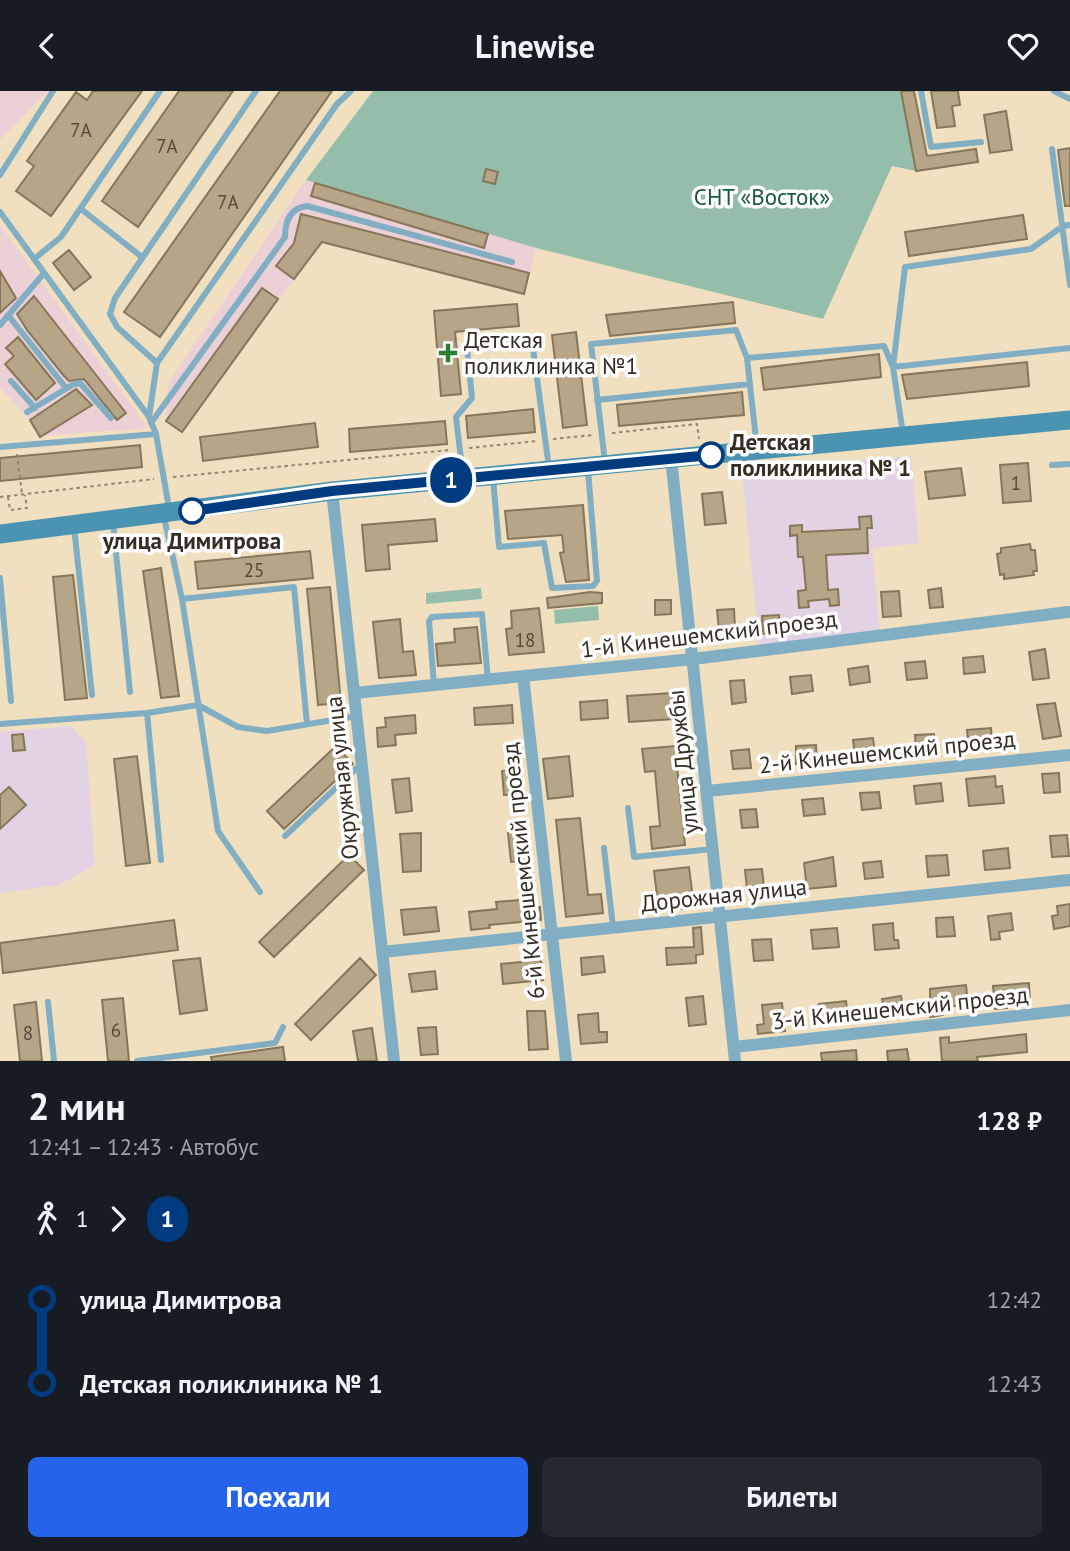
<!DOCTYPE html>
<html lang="ru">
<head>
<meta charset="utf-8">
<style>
	:root { --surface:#171b24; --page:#242831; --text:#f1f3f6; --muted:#9ea1a6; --accent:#2563eb }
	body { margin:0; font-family:"PT Sans",sans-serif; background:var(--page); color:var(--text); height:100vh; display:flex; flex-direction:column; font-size:26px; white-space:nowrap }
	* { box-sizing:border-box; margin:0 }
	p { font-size:23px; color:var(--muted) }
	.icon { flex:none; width:38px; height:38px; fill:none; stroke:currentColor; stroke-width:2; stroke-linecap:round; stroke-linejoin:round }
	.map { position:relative; height:970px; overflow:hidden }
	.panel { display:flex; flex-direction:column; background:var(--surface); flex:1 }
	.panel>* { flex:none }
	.badge { padding:0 14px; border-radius:23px; font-size:24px; line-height:46px }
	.map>.badge { position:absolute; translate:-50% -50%; box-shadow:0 0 0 4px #fff }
	.legs { display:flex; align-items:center; gap:10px; height:77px; padding:0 28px; font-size:23px }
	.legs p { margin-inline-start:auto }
	.overview { display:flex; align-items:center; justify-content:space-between; height:119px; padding:0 28px }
	h1 { font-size:38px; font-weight:800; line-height:52px }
	.action { display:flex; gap:14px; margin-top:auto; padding:14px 28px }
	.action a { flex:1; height:80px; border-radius:10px; background:var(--accent); color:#fff; font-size:28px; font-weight:800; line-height:80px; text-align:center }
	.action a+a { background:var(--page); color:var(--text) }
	ul { padding:0 28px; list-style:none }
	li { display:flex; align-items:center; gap:24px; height:84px; font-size:26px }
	li i { display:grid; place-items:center; width:10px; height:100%; margin:0 9px; background:currentColor }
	li i::after { content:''; width:18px; height:18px; margin:-9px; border:5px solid; border-radius:50%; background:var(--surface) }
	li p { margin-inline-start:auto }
	li:first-child i { background:linear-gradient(#0000 50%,currentColor 0) }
	li:last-child i { background:linear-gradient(currentColor 50%,#0000 0) }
	header { display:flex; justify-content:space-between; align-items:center; height:91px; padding:0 28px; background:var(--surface); font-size:32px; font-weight:800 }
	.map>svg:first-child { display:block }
	.industrial { fill:#ebd0d5 }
	.education { fill:#e2d2e4 }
	.green { fill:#95beaa }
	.building { fill:#b6a587; stroke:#86765a; stroke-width:2 }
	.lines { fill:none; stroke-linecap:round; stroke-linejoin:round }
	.path { stroke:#928670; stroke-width:2; stroke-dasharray:3.5 3.5; stroke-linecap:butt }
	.service { stroke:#81aec2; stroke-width:6 }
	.minor { stroke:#81aec2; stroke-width:12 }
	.secondary { stroke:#4b94b1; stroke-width:19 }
	.line-1-casing { stroke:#fff; stroke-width:16 }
	.line-1 { stroke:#003b80; stroke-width:10 }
	.poi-dot { fill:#268131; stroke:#fff; stroke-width:2.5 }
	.stop-1-dot { fill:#fff; stroke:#003b80; stroke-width:3.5 }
	.labels { text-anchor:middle; stroke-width:7; stroke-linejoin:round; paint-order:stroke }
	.number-label { font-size:19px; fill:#544b3a }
	.park-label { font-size:23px; fill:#175840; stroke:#fff }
	.poi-label { font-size:23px; fill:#342d21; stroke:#fff; text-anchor:start }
	.stop-label { font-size:23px; font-weight:bold; fill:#342d21; stroke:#fff; text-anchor:start }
	.street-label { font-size:23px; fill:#342d21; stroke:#fff }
</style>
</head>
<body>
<header><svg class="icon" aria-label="back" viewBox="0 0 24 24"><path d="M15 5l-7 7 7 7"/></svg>Linewise<svg class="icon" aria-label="heart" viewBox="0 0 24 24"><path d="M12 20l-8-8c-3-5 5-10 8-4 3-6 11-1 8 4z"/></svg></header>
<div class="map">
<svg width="1070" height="970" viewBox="0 0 1070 970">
	<rect width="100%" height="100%" fill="#f1e0c0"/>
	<path class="industrial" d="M0,0h48l-48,49z
		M306,89l230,68 -12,46 -202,-52 -140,190 -16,-11 2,-38z
		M0,134l39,54 109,149 -108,8 -10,-16 -30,-33z"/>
	<path class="education" d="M911,365l8,87 -47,5 8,83 -121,14 -17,-173z
		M71,635l15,17 9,122 -36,20 -59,8v-161z"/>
	<path class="green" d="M373,0h528l15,80 -24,-5 -69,153 -287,-71 -230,-68z
		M481,497l1,11 -56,5v-11z
		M598,515l1,14 -44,4 -1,-14z"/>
	<path class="building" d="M93,0h49l-91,125 -35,-25 18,-25 -7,-5 49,-69 11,8z
		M179,0h54l-95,136 -36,-26z
		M280,0h52l-172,246 -36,-25z
		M901,0h13l13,65 49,-7 2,13 -62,9z
		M931,0h27l2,14 -8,1 3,20 -18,2z
		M1006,20l6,39 -22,3 -6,-38z
		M1070,57v58h-5l-7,-56z
		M486,78l12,3 -3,12 -12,-3z
		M315,92l173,51 -4,14 -173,-52z
		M301,123l228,59 -5,21 -202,-52 -28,37 -18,-13 18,-23z
		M1023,124l4,24 -118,17 -4,-24z
		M69,159l22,27 -17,13 -21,-27z
		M0,180l16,27 -16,15z
		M262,197l16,11 -96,133 -16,-11z
		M34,205l92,117 -9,7 -33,-41 -15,2 -5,-5 -37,-46 -10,-16z
		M733,211l2,21 -125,13 -4,-21z
		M517,213l2,22 -64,6 6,62 -20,2 -7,-85z
		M576,241l11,93 -24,3 -11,-93z
		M18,246l37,46 -19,17 -31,-36 9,-8 -8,-8z
		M879,263l2,23 -117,13 -3,-22z
		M1027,271l2,24 -122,13 -5,-24z
		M76,298l16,16 -52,32 -10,-17z
		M742,301l2,23 -125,11 -2,-21z
		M533,318l2,23 -67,6 -2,-22z
		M445,330l2,23 -97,8 -1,-23z
		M315,332l3,24 -115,14 -3,-24z
		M140,354l2,22 -142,14v-23z
		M1028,372l3,38 -28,2 -3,-38z
		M961,377l4,27 -36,4 -4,-27z
		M722,401l4,31 -21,2 -3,-31z
		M583,414l6,75 -23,2 -6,-29 4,-1 -2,-17 -54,4 -3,-28z
		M871,425l1,12h-5l1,25 -42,2 2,35 10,-1 1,16 -9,1 -1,-7 -21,2 1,6 -10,1 -1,-17 8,-1 -3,-33h-5l-1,-22 -7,1v-10l12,-1v7l58,-3 -1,-12z
		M435,428l2,22 -49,4 2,24 -24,2 -4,-46z
		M1030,453l1,6h4l2,21h-4l1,4 -30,4v-5l-4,1 -3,-21 4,-1v-5z
		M310,460l3,27 -115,11 -3,-27z
		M161,477l18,128 -18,2 -18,-127z
		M73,484l14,123 -22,2 -12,-123z
		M330,496l11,116 -23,2 -11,-116z
		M941,497l2,19 -13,1 -2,-18z
		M899,500l2,25 -18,1 -2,-25z
		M590,501l12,1v10l-54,5 -1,-10z
		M655,509h16v14l-16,1z
		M539,517l5,44 -35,3 -3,-26 6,-1 -1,-17z
		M734,518l1,20 -16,1 -2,-20z
		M779,524l1,18 -17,1 -1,-18z
		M400,528l3,33 10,-1 3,24 -37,3 -6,-56z
		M477,536l4,36 -43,3 -2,-22 19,-2 -1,-13z
		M1045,558l4,29 -16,2 -4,-28z
		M983,565l2,16 -21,2 -1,-16z
		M925,570l2,17 -20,2 -2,-17z
		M868,575l2,16 -20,3 -2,-16z
		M811,584l2,16 -21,3 -2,-17z
		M744,589l2,22 -14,2 -2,-23z
		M672,602l2,26 -45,3 -2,-26z
		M607,609l1,18 -27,2 -1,-18z
		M1055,612l6,33 -18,3 -6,-34z
		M512,614l1,18 -38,2 -1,-17z
		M415,624l1,18 -21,2 1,10 -18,2 -1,-19 9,-1 -1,-9z
		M991,637l1,17 -19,2 -1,-6h-4l-1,-11z
		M23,643l2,16 -12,1 -1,-16z
		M934,643l1,15 -19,2 -1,-16z
		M873,647l2,16 -20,2 -2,-16z
		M816,654l1,19h-21v-18z
		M336,655l17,18 -69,65 -17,-18z
		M675,655l10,99 -33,4 -2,-22 10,-1 -5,-55 -10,1 -3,-23z
		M749,658l2,19 -18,1 -2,-18z
		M137,665l13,107 -24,3 -12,-107z
		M569,665l4,40 -25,3 -5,-40z
		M519,679l2,24 -17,1 -2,-24z
		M1059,682l1,19 -16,1 -2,-19z
		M995,685l1,11 6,-1 2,17 -35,3 -3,-27z
		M409,687l3,33 -16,2 -4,-33z
		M941,692l2,18 -27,3 -2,-18z
		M9,696l17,18 -26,24v-34z
		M879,701l2,16 -19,2 -2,-17z
		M823,707l2,16 -21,2 -2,-16z
		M756,718l2,18 -16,1 -2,-18z
		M580,727l8,77 13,-1 2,19 -37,4 -10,-97z
		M525,741l3,28 -17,2 -3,-29z
		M421,742v38l-18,1 -3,-38z
		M1067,744l2,21 -17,1 -2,-21z
		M1008,757l2,20 -25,2 -2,-19z
		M349,764l15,15 -90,87 -15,-15z
		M947,764l2,20 -21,2 -2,-21z
		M833,766l3,29 -29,3 -3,-26z
		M881,770l2,16 -18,2 -2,-16z
		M689,776l5,40 -35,5 -5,-41z
		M762,778l2,18 -17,2 -2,-19z
		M532,808l1,9 7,-1 1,13 -52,5 1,3 -19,2 -2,-18 28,-3 -1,-7z
		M1070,813v22l-16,3 -2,-13 6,-1 -1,-9z
		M436,816l3,24 -35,4 -3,-25z
		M1011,822l2,17 -14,2 1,7 -9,1 -3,-24z
		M953,826l2,19 -18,1 -1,-19z
		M174,829l4,30 -175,23 -3,-30z
		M893,832l1,17h4l1,8 -24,2 -2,-25z
		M701,836l2,27 -7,1v8l-29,2 -1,-17 28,-1 -1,-19z
		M837,837l2,19 -26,2 -2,-19z
		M771,848l2,21 -19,1 -2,-21z
		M603,865l2,16 -23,3 -1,-17z
		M200,867l7,52 -27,4 -7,-53z
		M360,867l16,17 -65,65 -16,-16z
		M541,869l2,20 -40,4 -2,-20z
		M435,880l2,18 -25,3 -3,-18z
		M1029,892l1,20 -23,2v3l-12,1 -2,-23z
		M966,894l2,20 -26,2 1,8 -13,2v-28z
		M703,905l3,28 -17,2 -3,-28z
		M901,905l3,18 -18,3 -4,-18z
		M123,907l6,63h-21l-6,-61z
		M846,910l2,15 -28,3 -1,-15z
		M36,911l6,59h-22l-6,-56z
		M782,912l3,28 -27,3 -1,-9 7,-1 -2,-19z
		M527,920h18l3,38 -19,1z
		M598,922l1,19h8v10l-26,2 -3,-29z
		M436,936l2,27 -17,1 -3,-27z
		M372,937l5,33h-19l-5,-30z
		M1026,943l1,18 -50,5 1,4h-36l-2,-23 9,-1v6z
		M283,956l2,14h-73l-1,-4z
		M907,958l2,12h-21l-1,-10z
		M856,959l1,11h-35l-1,-8z"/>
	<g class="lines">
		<path class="path" d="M612,342l85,-9 2,15
			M553,348l40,-4
			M469,357l68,-7
			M17,363l5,40
			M173,386l277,-27
			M0,406l154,-18
			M8,406l2,13 17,-2 -2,-13"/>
		<path class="service" d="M921,0l10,56 50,-5
			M1054,0l16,8
			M1052,58l18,136
			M0,84l53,-84
			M81,118l61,48
			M0,121l149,205 7,17 13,74
			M34,168l27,-22 99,-146
			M8,224l58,73
			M0,234l44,-52
			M157,272l-40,-36 -7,-13 5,-16 141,-207
			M11,290l24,27
			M597,309l153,-16
			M27,321l47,-28 6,-1 31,35
			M149,326l8,-54 180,-259 14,-13
			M151,332l134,-186c0,-16 5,-29 22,-31l205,56
			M903,343l-10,-67 12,-100 126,-18 32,-23 7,-1
			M0,356l156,-13
			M757,357l-10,-90 137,-12 9,21 177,-19
			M605,371l-14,-118 145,-14 11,28
			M1052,374l18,-1
			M463,385l-7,-59 16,-19 -5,-51 65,-6 17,127
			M493,387l6,69 45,-4 8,45 41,-2 4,-5 -9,-111
			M164,426l18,82
			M113,432l17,169
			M74,436l18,168
			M0,487l11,123
			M434,594l-5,-64 3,-4 50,-3 6,66
			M147,622l14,147
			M0,633l147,-11 51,-8 40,22 29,4 90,-15
			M628,717l6,49 79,-8
			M285,745l75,-71
			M604,757l9,79
			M260,801l-42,-61 -36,-232 112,-12 13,137
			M48,911l6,59
			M137,970l138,-18 8,-16"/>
		<path class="minor" d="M671,367l64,603
			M332,400l62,570
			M523,585l43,385
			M354,602l339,-34 375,-47
			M707,700l363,-36
			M382,861l688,-72
			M734,956l336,-37"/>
		<path class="secondary" d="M0,443l332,-43 738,-71"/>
	</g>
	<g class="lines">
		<g class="line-1-casing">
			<path id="line-1" d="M192,420l140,-20 379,-36"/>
		</g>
		<use href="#line-1" class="line-1"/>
	</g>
	<path class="poi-dot" d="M444.5 251.5h7v7h7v7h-7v7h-7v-7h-7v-7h7z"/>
	<g class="stop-1-dot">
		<circle cx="711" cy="364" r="12"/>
		<circle cx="192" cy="420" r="12"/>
	</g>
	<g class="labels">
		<g class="number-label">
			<text x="81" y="46">7А</text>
			<text x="167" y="62">7А</text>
			<text x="228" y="118">7А</text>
			<text x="1016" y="399">1</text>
			<text x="254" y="486">25</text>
			<text x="525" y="556">18</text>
			<text x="116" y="946">6</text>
			<text x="28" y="949">8</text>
		</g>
		<g class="park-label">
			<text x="762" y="114">СНТ «Восток»</text>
		</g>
		<g class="poi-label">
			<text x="464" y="257">Детская<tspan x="464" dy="26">поликлиника №1</tspan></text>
		</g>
		<g class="stop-label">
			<text x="730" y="359">Детская<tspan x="730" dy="26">поликлиника № 1</tspan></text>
			<text x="192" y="458" text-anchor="middle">улица Димитрова</text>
		</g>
		<g class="street-label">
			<text transform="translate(709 543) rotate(-7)" y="8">1-й Кинешемский проезд</text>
			<text transform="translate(887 661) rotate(-6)" y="8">2-й Кинешемский проезд</text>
			<text transform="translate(683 671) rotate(-96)" y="8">улица Дружбы</text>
			<text transform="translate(342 687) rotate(-96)" y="8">Окружная улица</text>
			<text transform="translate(523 780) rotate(-96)" y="8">6-й Кинешемский проезд</text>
			<text transform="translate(724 804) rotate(-6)" y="8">Дорожная улица</text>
			<text transform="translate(900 917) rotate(-6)" y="8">3-й Кинешемский проезд</text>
		</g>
	</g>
</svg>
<b class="badge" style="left:451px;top:389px;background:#003b80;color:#fff">1</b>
</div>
<section class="panel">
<div class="overview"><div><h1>2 мин</h1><p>12:41 – 12:43 · Автобус</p></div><b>128 ₽</b></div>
<div class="legs"><svg class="icon" aria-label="walk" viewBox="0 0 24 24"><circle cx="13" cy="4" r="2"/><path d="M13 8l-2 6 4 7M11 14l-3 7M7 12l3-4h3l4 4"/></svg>1<svg class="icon" aria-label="forward" viewBox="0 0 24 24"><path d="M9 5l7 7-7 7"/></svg><b class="badge" style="background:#003b80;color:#fff">1</b></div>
<ul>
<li><i style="color:#003b80"></i><b>улица Димитрова</b><p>12:42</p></li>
<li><i style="color:#003b80"></i><b>Детская поликлиника № 1</b><p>12:43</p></li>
</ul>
<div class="action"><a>Поехали</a><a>Билеты</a></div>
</section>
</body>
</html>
